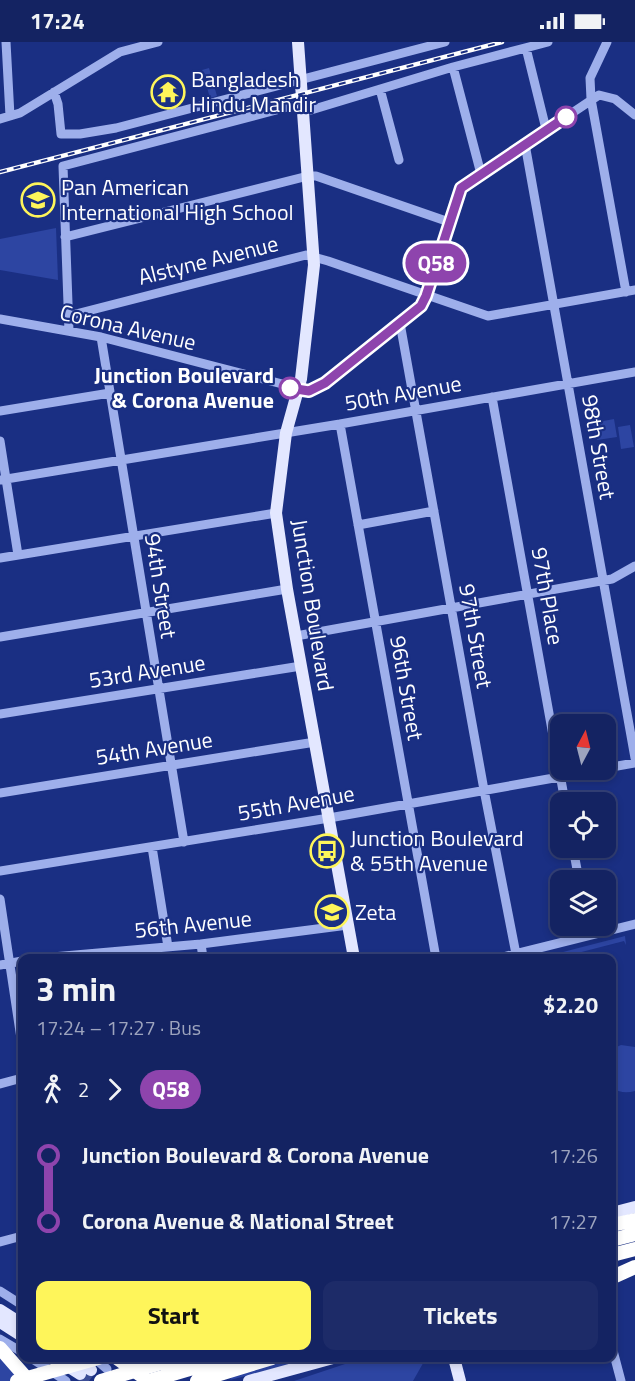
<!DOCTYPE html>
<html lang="en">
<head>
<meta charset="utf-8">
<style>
	:root { --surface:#142362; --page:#1d2b68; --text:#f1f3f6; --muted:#9da4be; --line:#334077; --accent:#fef55a }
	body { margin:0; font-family:"Titillium Web",sans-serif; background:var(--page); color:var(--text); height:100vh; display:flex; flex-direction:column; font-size:22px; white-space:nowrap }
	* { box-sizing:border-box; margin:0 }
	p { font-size:20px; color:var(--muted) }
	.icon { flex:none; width:33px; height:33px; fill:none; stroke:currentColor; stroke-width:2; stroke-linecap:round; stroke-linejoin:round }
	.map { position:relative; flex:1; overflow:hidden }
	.details { position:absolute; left:18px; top:912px; width:598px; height:408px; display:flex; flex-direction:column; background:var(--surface); border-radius:12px; box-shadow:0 3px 9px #0003,0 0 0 2px var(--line) }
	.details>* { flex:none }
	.badge { padding:0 12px; border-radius:20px; font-size:21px; line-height:39px }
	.needle { width:39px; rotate:7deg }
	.buttons { position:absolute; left:550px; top:672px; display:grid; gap:12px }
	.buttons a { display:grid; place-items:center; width:66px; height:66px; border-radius:12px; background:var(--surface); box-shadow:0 3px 9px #0003,0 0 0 2px var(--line); font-size:30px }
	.map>.badge { position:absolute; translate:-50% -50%; box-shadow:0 0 0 3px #fff }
	.legs { display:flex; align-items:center; gap:9px; height:66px; padding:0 18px; font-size:20px }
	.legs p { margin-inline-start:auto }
	.summary { display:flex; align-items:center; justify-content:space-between; height:102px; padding:0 18px }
	h1 { font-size:33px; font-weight:700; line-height:45px }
	.primary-button { display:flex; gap:12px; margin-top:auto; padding:12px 18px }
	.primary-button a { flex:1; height:69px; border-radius:12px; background:var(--accent); color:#111; font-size:24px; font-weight:700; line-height:69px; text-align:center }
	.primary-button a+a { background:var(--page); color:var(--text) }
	ul { padding:0 18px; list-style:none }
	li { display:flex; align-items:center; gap:21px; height:66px; font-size:22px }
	li i { display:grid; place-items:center; width:9px; height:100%; margin:0 8px; background:currentColor }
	li i::after { content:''; width:15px; height:15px; margin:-8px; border:4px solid; border-radius:50%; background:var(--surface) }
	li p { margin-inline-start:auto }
	li:first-child i { background:linear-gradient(#0000 50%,currentColor 0) }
	li:last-child i { background:linear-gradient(currentColor 50%,#0000 0) }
	.status { display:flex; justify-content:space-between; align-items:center; height:42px; padding:0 30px; background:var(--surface); direction:ltr }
	.status svg { height:16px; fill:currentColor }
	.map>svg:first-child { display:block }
	.green { fill:#2d45a2 }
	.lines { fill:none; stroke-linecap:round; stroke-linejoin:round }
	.major-tunnel { stroke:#3c4e96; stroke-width:12; stroke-dasharray:12 6; stroke-linecap:butt }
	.minor { stroke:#9eafeb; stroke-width:9 }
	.major { stroke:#e3e7ff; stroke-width:12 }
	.highway { stroke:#fff; stroke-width:14 }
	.rail-casing { stroke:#fff; stroke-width:4.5 }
	.rail { stroke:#1a2f83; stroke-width:2; stroke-dasharray:7; stroke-linecap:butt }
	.highway-bridge { stroke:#fff; stroke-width:14 }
	.line-1-casing { stroke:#fff; stroke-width:14 }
	.line-1 { stroke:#8e44ad; stroke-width:9 }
	.stop-1-dot { fill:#fff; stroke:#8e44ad; stroke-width:3 }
	.labels { text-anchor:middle; stroke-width:4.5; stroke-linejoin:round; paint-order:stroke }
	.poi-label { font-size:22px; fill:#fff; stroke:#1a2f83; text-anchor:start }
	.street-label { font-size:22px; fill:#fff; stroke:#1a2f83 }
	.stop-label { font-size:22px; font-weight:bold; fill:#fff; stroke:#1a2f83; text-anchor:end }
</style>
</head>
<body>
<div class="status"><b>17:24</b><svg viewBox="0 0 49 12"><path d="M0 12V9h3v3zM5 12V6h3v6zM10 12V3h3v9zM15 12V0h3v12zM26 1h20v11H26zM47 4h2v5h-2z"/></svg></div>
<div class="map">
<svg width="635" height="1339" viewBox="0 0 635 1339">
	<rect width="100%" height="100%" fill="#1a2f83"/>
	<path class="green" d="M209,26l8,28 -7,2 -8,-28z
		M56,186l2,52 -58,-10v-31z
		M614,377l3,18 -20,3 -4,-17z
		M630,383l4,22 -13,2 -3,-22z
		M625,894l1,9 -2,-4 -58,15 1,2 -5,-3 1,-3z
		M621,1003l14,2v44c-8,2 -15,2 -23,-3v-39z
		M0,1311l25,28h-25z
		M287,1316h27l-84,22 2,-4z
		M370,1316h56l-13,23h-119l54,-18z"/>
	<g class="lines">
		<path class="major-tunnel" d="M80,1332l9,7"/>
		<path class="minor" d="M6,0l4,74
			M607,0l-17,36 1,21 35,193
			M526,6l20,81
			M453,25l28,107
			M380,47l19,71
			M54,50l4,12 3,30h19l36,-6 329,-86
			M0,77l20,-6 100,-61 38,-10
			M525,102l110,614
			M65,195l243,-61h8l133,46
			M68,274l238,-61 22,6 160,55 147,-26
			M0,277l101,18 208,54 16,-8 96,-77 5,-10 30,-99 10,-13 133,-89 16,4 20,16
			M400,281l84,467 32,164
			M69,289l-6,-165 232,-61 16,5 142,-43 95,-25
			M101,295l83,505
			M492,355l73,405
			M0,369l110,-18
			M340,382l96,534
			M0,399l18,114
			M0,438l340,-56 295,-52
			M358,483l76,-14
			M0,516l276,-45
			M296,594l316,-57 23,-13
			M0,595l287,-48
			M0,672l301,-48
			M606,726l29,-5
			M0,751l315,-51
			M152,805l16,100
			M573,806l6,32
			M0,829l329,-53 270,-48
			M0,857l22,146
			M201,902l2,14
			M41,916l160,-14 147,-19
			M499,916l136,-34
			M0,923l22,-4
			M0,1042l22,-6
			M0,1200l22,-6
			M0,1249l22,14
			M0,1297l22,13
			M612,1305l9,34
			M31,1316l35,23
			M99,1320l8,7"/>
		<path class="major" d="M298,0l16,223 -13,114 -15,54 -10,80 11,76 67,369
			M612,1171l23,-6
			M0,1268l22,14
			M0,1280l22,14
			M55,1316l25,16
			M73,1316l18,12
			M454,1316l6,23
			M249,1339l84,-23"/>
		<path class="highway" d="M612,1183l23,-5
			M612,1198l23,-6
			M612,1213l23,-6
			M615,1234l20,-9
			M0,1306l29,33
			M117,1316l25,18
			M161,1321l18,-5
			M149,1339l78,-23
			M197,1339l75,-23"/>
		<g class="rail-casing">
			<path id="rail" d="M0,130l502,-130"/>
		</g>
		<use href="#rail" class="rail"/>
		<path class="highway-bridge" d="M17,1339l81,-23
			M101,1339l60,-18"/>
	</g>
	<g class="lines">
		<g class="line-1-casing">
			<path id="line-1" d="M290,346l19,3 16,-8 96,-77 5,-10 35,-108 105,-71"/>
		</g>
		<use href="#line-1" class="line-1"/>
	</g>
	<defs>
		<g id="temple-ring" transform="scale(1.725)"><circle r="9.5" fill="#1a2f83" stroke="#fef55a" stroke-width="1.5"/><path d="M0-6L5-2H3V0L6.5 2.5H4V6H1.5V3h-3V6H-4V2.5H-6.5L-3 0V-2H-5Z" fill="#fef55a"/></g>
		<g id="school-ring" transform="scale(1.725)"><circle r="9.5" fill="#1a2f83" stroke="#fef55a" stroke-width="1.5"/><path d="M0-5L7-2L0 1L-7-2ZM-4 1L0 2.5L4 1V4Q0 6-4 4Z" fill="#fef55a"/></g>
		<g id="bus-ring" transform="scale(1.725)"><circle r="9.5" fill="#1a2f83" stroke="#fef55a" stroke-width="1.5"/><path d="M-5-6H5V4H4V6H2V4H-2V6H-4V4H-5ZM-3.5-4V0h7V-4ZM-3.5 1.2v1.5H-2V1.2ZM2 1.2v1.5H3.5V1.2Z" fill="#fef55a"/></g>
	</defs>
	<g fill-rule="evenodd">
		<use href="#temple-ring" x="168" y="50"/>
		<use href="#school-ring" x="38" y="158"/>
		<use href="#bus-ring" x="327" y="809"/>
		<use href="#school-ring" x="332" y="870"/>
	</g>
	<g class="stop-1-dot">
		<circle cx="566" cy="75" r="10"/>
		<circle cx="290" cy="346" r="10"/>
	</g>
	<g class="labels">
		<g class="poi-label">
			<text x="191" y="45">Bangladesh<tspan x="191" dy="25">Hindu Mandir</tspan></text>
			<text x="61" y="153">Pan American<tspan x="61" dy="25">International High School</tspan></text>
			<text x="350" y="804">Junction Boulevard<tspan x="350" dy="25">&amp; 55th Avenue</tspan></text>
			<text x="355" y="878">Zeta</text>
		</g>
		<g class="street-label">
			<text transform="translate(208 218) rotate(-14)" y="8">Alstyne Avenue</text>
			<text transform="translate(128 285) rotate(13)" y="8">Corona Avenue</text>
			<text transform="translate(403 351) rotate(-10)" y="8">50th Avenue</text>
			<text transform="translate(599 405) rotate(80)" y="8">98th Street</text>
			<text transform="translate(161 544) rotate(81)" y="8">94th Street</text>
			<text transform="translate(548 554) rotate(80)" y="8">97th Place</text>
			<text transform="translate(313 563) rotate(81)" y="8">Junction Boulevard</text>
			<text transform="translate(476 594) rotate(80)" y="8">97th Street</text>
			<text transform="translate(147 629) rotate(-9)" y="8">53rd Avenue</text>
			<text transform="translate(407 646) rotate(80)" y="8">96th Street</text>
			<text transform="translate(154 706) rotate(-9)" y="8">54th Avenue</text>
			<text transform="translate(296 761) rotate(-10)" y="8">55th Avenue</text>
			<text transform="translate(193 882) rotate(-6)" y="8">56th Avenue</text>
		</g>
		<g class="stop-label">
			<text x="274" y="341">Junction Boulevard<tspan x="274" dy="25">&amp; Corona Avenue</tspan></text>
		</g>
	</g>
</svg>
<div class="buttons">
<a><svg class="needle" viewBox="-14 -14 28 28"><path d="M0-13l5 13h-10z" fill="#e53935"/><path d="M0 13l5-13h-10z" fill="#9da4be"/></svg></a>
<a><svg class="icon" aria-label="locate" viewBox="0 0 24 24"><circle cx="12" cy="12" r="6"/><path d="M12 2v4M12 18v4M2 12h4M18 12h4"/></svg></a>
<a><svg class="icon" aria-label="layers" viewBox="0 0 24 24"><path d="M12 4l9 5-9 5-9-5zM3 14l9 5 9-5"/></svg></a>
</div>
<b class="badge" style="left:436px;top:221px;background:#8e44ad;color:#fff">Q58</b>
<section class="details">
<div class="summary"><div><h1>3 min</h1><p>17:24 – 17:27 · Bus</p></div><b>$2.20</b></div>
<div class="legs"><svg class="icon" aria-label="walk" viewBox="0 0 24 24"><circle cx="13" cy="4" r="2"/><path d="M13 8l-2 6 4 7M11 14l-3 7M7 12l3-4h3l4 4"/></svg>2<svg class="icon" aria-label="forward" viewBox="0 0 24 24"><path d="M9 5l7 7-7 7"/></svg><b class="badge" style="background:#8e44ad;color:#fff">Q58</b></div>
<ul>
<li><i style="color:#8e44ad"></i><b>Junction Boulevard &amp; Corona Avenue</b><p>17:26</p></li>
<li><i style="color:#8e44ad"></i><b>Corona Avenue &amp; National Street</b><p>17:27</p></li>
</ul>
<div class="primary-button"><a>Start</a><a>Tickets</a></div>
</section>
</div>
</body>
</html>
